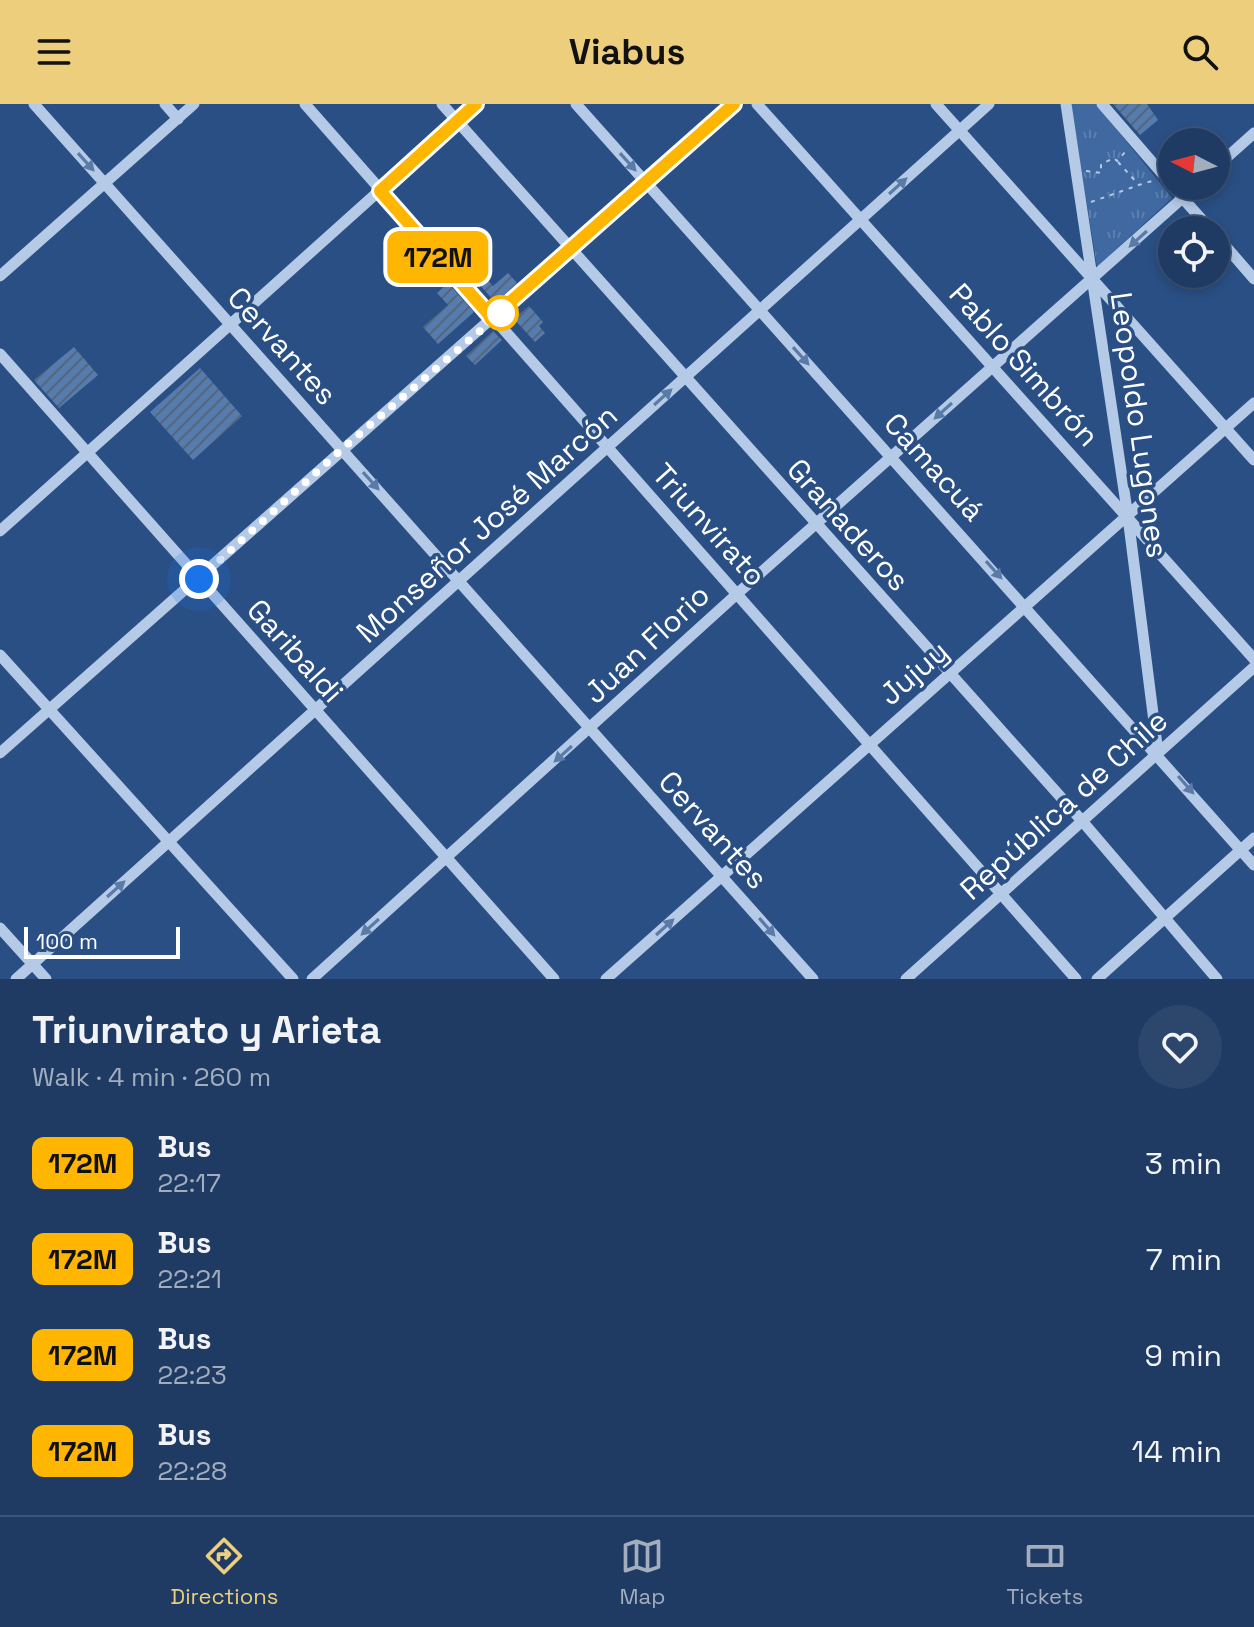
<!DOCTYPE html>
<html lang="en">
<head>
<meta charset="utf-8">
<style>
	:root { --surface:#203b63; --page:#2d466c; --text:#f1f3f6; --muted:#a2adbe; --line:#3d5578; --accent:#edce7c }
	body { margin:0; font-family:"Space Grotesk",sans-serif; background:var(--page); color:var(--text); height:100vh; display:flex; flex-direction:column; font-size:30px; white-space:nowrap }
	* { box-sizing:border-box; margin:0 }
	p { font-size:26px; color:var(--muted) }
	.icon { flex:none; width:44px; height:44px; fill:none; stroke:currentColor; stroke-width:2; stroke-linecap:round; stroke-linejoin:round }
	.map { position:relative; height:875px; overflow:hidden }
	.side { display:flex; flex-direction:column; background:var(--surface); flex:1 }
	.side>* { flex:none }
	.badge { padding:0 16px; border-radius:12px; font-size:28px; line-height:52px }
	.needle { width:52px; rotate:276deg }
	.controls { position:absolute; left:1158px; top:24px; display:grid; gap:16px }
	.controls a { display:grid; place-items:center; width:72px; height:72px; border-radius:50%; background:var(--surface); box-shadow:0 4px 12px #0003,0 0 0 2px var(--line); font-size:40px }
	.scale { position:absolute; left:24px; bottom:20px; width:156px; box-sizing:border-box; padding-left:8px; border:4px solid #fff; border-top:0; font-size:22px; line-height:28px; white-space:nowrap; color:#fff; -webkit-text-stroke:6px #2a4f84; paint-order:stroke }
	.you { position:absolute; width:40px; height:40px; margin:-20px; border:6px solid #fff; border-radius:50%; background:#1a73e8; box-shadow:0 0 0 12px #1a73e833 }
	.map>.badge { position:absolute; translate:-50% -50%; box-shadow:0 0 0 4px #fff }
	.round { display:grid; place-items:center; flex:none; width:84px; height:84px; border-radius:42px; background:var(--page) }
	.headline { display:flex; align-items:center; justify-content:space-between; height:136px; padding:0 32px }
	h1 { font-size:38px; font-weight:700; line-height:60px }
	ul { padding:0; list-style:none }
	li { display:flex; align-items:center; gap:24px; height:96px; padding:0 32px }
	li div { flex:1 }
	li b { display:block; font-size:30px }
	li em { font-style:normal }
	li .badge { min-width:88px; font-weight:700; text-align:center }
	header { display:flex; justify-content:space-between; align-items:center; height:104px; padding:0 32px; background:var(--accent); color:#111; font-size:36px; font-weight:700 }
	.tab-bar { display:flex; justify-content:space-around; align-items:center; height:112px; border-top:2px solid var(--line); background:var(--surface); font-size:22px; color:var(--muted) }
	.tab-bar a { display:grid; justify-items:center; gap:4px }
	.tab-bar .active { color:var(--accent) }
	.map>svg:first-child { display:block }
	.grass { fill:url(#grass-tufts) }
	.building { fill:url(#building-hatch) }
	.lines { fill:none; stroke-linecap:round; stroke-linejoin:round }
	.path { stroke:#b4cae7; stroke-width:2; stroke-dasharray:4 6; stroke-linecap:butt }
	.minor { stroke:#b4cae7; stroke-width:11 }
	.oneway { fill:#5a7aa7 }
	.line-casing { stroke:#fff; stroke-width:18 }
	.line { stroke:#feb600; stroke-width:12 }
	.walk { stroke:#fff; stroke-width:8; stroke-dasharray:0 14.4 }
	.stop-dot { fill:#fff; stroke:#feb600; stroke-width:4 }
	.labels { text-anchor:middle; stroke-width:7; stroke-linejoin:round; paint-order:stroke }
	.street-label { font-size:30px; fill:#fff; stroke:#2a4f84 }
</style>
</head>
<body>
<header><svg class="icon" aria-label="menu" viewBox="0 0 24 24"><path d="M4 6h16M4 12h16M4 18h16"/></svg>Viabus<svg class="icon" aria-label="search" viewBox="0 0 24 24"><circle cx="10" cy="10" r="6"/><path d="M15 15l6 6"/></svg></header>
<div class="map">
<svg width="1254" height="875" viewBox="0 0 1254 875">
	<defs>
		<pattern id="grass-tufts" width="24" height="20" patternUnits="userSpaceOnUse" patternTransform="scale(2)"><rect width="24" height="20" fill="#3f69a0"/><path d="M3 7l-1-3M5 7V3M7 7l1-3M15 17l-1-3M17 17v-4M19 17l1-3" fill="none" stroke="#5c80ae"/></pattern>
		<pattern id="building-hatch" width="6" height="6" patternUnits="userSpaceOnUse" patternTransform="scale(2)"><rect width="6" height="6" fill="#567bad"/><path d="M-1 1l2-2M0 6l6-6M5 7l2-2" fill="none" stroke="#526681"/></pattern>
	</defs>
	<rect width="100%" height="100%" fill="#2a4f84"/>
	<path class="grass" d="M1071,0h25l76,94 -75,69z"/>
	<path class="building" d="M1113,0h34l11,16 -18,15z
		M508,169l10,11 -19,16h-6l-13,-15 7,-6 6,7z
		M448,179l26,29 -36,32 -15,-17 25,-22 -11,-12z
		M529,202l14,16 -4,4 6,7 -10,9 -21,-23z
		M493,227l9,9 -27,25 -9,-9z
		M74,243l24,28 -39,33 -25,-28z
		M200,264l42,48 -49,44 -43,-48z"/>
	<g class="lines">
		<path class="path" d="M1118,58l21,23 13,-4
			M1086,67l15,2v-9l13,-6 3,3 10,-11
			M1091,98l48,-17"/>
		<path class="minor" d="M34,0l779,875
			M165,0l13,15
			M305,0l771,875
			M442,0l641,718 134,157
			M576,0l678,761
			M757,0l497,555
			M936,0l318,356
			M1066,0l62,413 30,236
			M1102,0l70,81
			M1216,63l38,-34
			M1180,91l31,35
			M1216,131l38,44
			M0,172l194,-172
			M0,250l554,625
			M0,427l476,-427
			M0,551l293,324
			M0,649l734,-649
			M0,824l46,51
			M16,875l973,-875
			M312,875l426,-386 458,-407
			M606,875l648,-576
			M906,875l348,-312
			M1097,875l157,-141"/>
	</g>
	<defs><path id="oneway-solid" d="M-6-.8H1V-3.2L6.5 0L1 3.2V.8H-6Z" transform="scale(2)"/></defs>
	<g class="oneway">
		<use href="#oneway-solid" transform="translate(86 58) rotate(48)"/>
		<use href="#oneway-solid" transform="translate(628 58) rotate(48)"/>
		<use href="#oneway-solid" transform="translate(898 82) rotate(-42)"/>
		<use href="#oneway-solid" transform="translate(1138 135) rotate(138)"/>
		<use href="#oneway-solid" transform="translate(801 252) rotate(48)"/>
		<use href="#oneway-solid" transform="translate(663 293) rotate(-42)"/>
		<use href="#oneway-solid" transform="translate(943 307) rotate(138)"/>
		<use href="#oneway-solid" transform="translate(371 377) rotate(48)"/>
		<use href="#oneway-solid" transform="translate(994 466) rotate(48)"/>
		<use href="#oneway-solid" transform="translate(563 650) rotate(138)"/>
		<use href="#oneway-solid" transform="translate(1186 681) rotate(49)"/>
		<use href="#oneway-solid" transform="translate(116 785) rotate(-42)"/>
		<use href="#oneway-solid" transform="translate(370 823) rotate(138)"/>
		<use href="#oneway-solid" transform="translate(665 823) rotate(-42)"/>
		<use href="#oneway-solid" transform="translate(767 823) rotate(49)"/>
	</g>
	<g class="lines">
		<g class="line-casing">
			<path id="line" d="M476,0l-96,87 112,127 242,-214"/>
		</g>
		<use href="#line" class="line"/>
		<path class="walk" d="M199,475l143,-130 159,-136"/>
	</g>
	<circle class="stop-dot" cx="501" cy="209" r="16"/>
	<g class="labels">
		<g class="street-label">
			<text transform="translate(282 242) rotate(48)" y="10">Cervantes</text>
			<text transform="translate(1024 261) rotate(48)" y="10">Pablo Simbrón</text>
			<text transform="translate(1139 321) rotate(82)" y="10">Leopoldo Lugones</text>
			<text transform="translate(934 363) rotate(48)" y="10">Camacuá</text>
			<text transform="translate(487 420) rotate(-42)" y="10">Monseñor José Marcón</text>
			<text transform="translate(709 421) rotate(48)" y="10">Triunvirato</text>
			<text transform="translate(848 421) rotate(48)" y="10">Granaderos</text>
			<text transform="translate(647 540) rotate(-43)" y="10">Juan Florio</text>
			<text transform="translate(295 547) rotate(48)" y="10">Garibaldi</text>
			<text transform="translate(914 569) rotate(-41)" y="10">Jujuy</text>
			<text transform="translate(1064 701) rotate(-42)" y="10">República de Chile</text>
			<text transform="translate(713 726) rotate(48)" y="10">Cervantes</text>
		</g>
	</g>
</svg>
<div class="controls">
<a><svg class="needle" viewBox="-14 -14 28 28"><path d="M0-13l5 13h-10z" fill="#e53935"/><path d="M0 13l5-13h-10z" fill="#a2adbe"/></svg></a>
<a><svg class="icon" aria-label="locate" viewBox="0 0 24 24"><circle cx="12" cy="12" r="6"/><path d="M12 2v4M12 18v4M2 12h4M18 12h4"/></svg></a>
</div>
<div class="scale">100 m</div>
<div class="you" style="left:199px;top:475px"></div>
<b class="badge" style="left:438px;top:153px;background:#feb600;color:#111">172M</b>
</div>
<section class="side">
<div class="headline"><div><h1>Triunvirato y Arieta</h1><p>Walk · 4 min · 260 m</p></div><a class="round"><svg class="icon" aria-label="heart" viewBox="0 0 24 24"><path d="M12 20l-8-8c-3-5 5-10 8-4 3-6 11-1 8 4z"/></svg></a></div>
<ul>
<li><span class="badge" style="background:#feb600;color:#111">172M</span><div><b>Bus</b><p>22:17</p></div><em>3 min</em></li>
<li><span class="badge" style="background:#feb600;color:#111">172M</span><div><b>Bus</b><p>22:21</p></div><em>7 min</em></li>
<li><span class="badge" style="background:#feb600;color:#111">172M</span><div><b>Bus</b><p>22:23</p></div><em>9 min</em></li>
<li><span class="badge" style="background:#feb600;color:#111">172M</span><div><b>Bus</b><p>22:28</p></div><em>14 min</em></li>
</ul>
</section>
<nav class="tab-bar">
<a class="active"><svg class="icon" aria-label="directions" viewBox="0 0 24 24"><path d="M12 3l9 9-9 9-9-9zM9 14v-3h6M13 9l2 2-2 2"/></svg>Directions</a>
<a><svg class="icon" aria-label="map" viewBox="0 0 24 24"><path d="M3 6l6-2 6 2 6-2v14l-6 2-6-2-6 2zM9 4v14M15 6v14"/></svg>Map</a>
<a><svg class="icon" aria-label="tickets" viewBox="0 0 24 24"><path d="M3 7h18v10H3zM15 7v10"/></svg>Tickets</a>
</nav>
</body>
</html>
